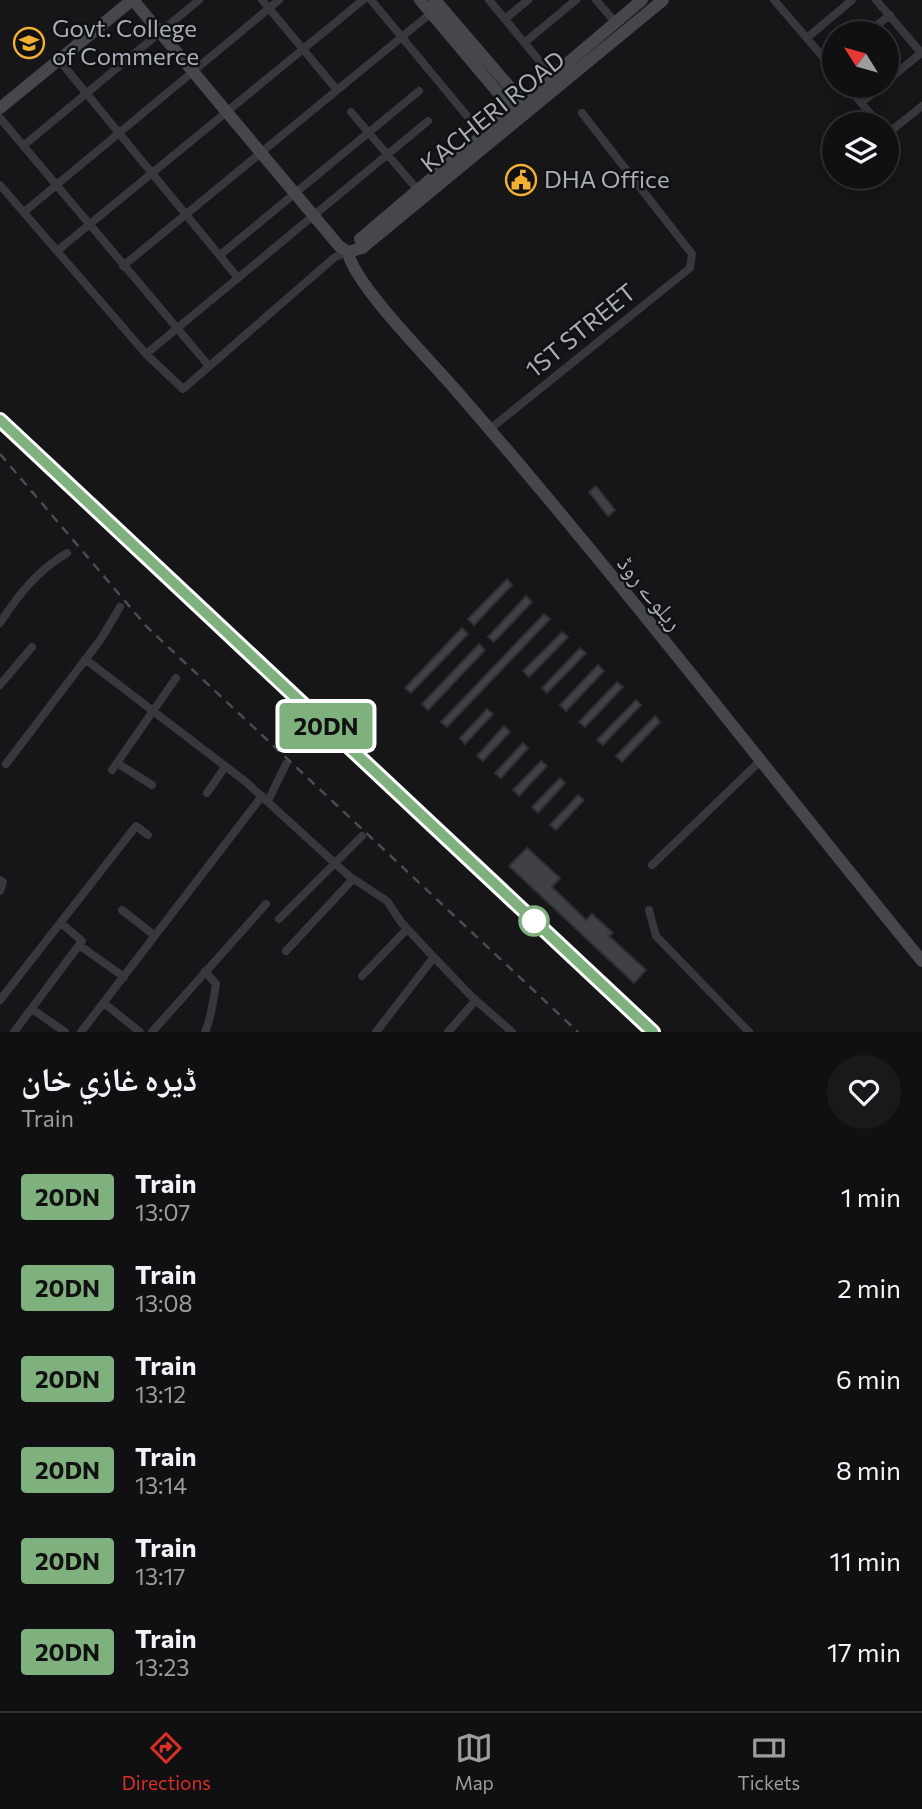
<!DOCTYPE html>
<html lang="en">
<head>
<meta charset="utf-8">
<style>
	:root { --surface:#101012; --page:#19191b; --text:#f1f3f6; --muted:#9c9d9f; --line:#303032; --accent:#d93025 }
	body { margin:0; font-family:Commissioner,"Noto Naskh Arabic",sans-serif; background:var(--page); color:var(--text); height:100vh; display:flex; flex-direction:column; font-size:26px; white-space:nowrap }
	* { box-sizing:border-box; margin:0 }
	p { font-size:23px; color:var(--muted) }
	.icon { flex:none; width:38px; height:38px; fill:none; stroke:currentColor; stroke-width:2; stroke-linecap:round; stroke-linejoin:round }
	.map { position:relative; height:1032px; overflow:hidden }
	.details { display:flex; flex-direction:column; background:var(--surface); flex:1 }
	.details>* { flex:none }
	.badge { padding:0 14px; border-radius:5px; font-size:24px; line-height:46px }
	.needle { width:46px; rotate:307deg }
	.fabs { position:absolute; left:822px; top:21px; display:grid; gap:14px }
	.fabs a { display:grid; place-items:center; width:77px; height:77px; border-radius:50%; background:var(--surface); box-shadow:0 4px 18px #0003,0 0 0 2px var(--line); font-size:35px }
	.map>.badge { position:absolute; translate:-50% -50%; box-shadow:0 0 0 4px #fff }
	.round { display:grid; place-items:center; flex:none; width:74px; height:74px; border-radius:37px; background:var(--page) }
	.headline { display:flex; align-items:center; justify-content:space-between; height:119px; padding:0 21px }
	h1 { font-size:33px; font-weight:700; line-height:52px }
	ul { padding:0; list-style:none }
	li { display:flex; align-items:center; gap:21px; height:91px; padding:0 21px }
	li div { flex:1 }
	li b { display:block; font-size:26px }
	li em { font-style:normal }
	li .badge { min-width:77px; font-weight:700; text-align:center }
	.tabs { display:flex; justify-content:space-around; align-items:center; height:98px; border-top:2px solid var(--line); background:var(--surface); font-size:19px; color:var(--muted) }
	.tabs a { display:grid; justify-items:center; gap:4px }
	.tabs .active { color:var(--accent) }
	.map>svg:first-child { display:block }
	.building { fill:#404145; stroke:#303034; stroke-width:2 }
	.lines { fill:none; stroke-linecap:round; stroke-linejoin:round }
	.street { stroke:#37383d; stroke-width:8 }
	.secondary { stroke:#45474d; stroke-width:12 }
	.rail { stroke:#4a4c52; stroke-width:2.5; stroke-dasharray:9 7; stroke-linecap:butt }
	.line-casing { stroke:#fff; stroke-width:16 }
	.line { stroke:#7fb17f; stroke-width:10 }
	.stop-dot { fill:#fff; stroke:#7fb17f; stroke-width:3.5 }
	.labels { text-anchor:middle; stroke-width:5; stroke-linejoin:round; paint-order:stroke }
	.poi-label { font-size:24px; fill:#a8adb8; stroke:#111113; text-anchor:start }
	.street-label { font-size:24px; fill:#a8adb8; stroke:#111113 }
</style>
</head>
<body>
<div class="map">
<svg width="922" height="1032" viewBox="0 0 922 1032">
	<rect width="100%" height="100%" fill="#161618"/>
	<path class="building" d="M596,486l19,24 -7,6 -19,-24z
		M507,579l5,6 -38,40 -6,-6z
		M526,596l6,6 -38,40 -6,-5z
		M544,614l6,5 -103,108 -6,-5z
		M462,628l6,6 -57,59 -6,-5z
		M562,632l6,5 -39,40 -6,-6z
		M479,644l6,6 -57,60 -6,-6z
		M580,648l6,5 -39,40 -5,-5z
		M598,665l6,6 -38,40 -6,-6z
		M617,682l6,5 -38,40 -6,-5z
		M636,700l5,5 -38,40 -6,-5z
		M487,709l6,5 -28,30 -5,-6z
		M655,716l5,6 -38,40 -6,-6z
		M504,726l6,6 -27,29 -6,-5z
		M523,743l5,5 -27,30 -6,-5z
		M541,761l6,5 -28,30 -6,-6z
		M560,778l5,5 -27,30 -6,-6z
		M578,795l6,5 -28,30 -6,-5z
		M527,848l33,30 -8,9 34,33 6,-6 21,19 -4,3 37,34 -12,13 -125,-117z"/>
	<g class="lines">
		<path class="street" d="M262,0l75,90
			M371,0l111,134
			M489,0l63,76
			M596,0l19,22
			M774,0l61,71
			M876,0l46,54
			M505,19l23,-19
			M867,33l23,-18
			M807,38l45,-38
			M524,43l52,-43
			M59,60l179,218
			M887,81l35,-29
			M847,86l32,38
			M861,103l21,-17
			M351,112l66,77
			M0,118l209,248
			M887,134l35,-28
			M23,146l176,-146
			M0,185l146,169 37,35 152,-132 13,-5
			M24,212l255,-212
			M57,251l306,-251
			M220,255l199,-164
			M123,266l308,-253
			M146,354l282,-233
			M490,429l200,-161 2,-14 -110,-141
			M0,623c19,-29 37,-52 67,-70
			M85,659l161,123 103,94 38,25 14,21 26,28 44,46 41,36
			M0,685l32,-38
			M117,763l35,22
			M6,764l95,-125 19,-32
			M112,770l64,-92
			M207,793l18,-26
			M268,801l18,-37
			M652,865l108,-104
			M0,880l3,2 -3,9
			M122,910l33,26
			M649,910l7,26 93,96
			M279,919l83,-83
			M79,945l45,32
			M286,951l67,-72
			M205,971l11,13c-3,17 -4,32 -11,48
			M362,976l45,-47
			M0,1000l136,-174 12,9
			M104,1003l36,29
			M32,1009l33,23
			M14,1032l68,-91 -21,-18
			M81,1032l181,-236
			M152,1032l114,-128
			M376,1032l58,-75
			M448,1032l28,-32"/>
		<path class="secondary" d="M133,0l206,246 9,6
			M420,0l97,115
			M435,0l91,106
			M0,108l132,-108
			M360,239l282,-239
			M348,252c5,31 82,108 106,136 162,186 312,382 468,573
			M348,252l14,-4 301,-248"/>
		<path class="rail" d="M0,420l653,612
			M0,454l147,173 431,405"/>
	</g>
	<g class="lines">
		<g class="line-casing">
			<path id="line" d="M0,420l653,612"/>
		</g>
		<use href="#line" class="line"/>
	</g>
	<defs>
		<g id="university-ring" transform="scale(1.575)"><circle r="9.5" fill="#111113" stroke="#f2b134" stroke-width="1.5"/><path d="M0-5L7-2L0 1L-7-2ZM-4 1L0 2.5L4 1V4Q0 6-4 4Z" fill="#f2b134"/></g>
		<g id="civic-ring" transform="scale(1.575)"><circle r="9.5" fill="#111113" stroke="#f2b134" stroke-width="1.5"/><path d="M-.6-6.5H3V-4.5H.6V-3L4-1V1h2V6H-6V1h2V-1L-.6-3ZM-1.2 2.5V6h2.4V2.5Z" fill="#f2b134"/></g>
	</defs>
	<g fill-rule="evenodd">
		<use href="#university-ring" x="29" y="43"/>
		<use href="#civic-ring" x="521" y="180"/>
	</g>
	<circle class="stop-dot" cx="534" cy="921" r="14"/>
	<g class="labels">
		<g class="poi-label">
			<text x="52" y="37">Govt. College<tspan x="52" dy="28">of Commerce</tspan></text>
			<text x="544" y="188">DHA Office</text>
		</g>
		<g class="street-label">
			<text transform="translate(493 112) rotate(-39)" y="8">KACHERI ROAD</text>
			<text transform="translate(581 331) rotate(-39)" y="8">1ST STREET</text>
			<text transform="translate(650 593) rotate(51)" y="8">ریلوے روڈ</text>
		</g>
	</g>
</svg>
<div class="fabs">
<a><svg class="needle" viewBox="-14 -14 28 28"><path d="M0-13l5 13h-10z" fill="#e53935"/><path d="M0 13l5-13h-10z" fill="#9c9d9f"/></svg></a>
<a><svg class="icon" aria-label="layers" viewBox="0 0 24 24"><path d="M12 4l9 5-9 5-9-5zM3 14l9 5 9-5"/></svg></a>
</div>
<b class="badge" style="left:326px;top:726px;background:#7fb17f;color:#111">20DN</b>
</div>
<section class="details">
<div class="headline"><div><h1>ڈيره غازي خان</h1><p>Train</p></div><a class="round"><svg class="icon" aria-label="heart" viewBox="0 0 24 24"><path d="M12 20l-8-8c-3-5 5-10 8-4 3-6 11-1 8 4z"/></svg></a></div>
<ul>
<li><span class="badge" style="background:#7fb17f;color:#111">20DN</span><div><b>Train</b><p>13:07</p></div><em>1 min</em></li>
<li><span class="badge" style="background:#7fb17f;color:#111">20DN</span><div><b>Train</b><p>13:08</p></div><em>2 min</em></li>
<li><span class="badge" style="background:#7fb17f;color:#111">20DN</span><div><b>Train</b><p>13:12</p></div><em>6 min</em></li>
<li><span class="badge" style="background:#7fb17f;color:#111">20DN</span><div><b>Train</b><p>13:14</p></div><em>8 min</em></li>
<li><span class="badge" style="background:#7fb17f;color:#111">20DN</span><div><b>Train</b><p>13:17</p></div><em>11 min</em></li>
<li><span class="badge" style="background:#7fb17f;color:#111">20DN</span><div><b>Train</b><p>13:23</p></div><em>17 min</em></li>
</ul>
</section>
<nav class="tabs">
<a class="active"><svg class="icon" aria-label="directions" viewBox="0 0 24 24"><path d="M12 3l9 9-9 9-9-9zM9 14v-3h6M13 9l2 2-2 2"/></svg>Directions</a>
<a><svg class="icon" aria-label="map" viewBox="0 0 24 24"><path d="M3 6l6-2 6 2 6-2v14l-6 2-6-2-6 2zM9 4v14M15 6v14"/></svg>Map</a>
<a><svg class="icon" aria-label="tickets" viewBox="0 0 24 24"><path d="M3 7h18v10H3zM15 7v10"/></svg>Tickets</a>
</nav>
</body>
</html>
